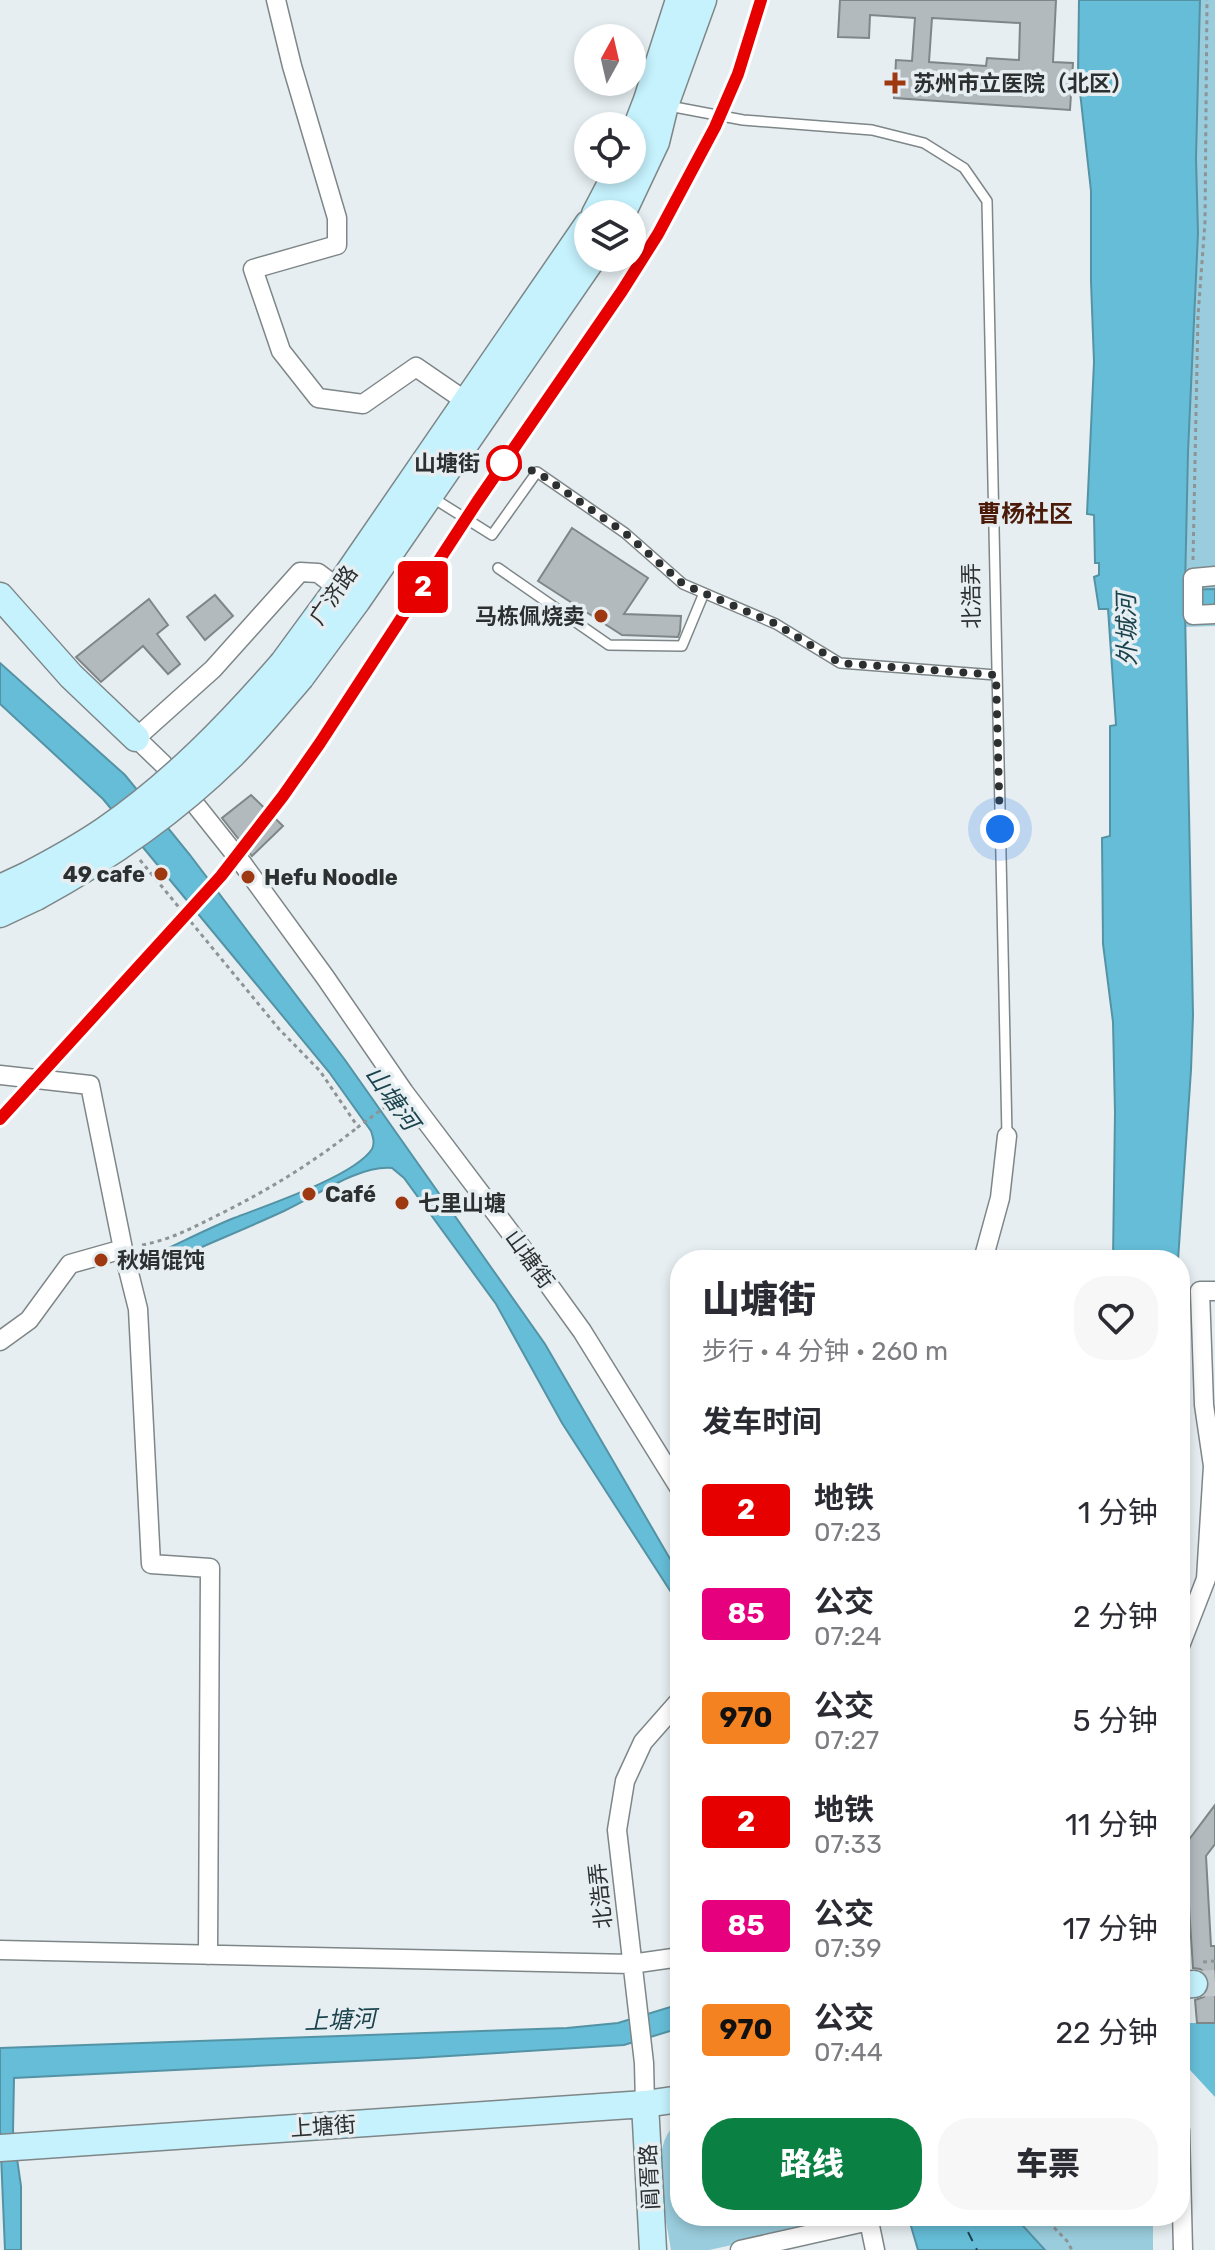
<!DOCTYPE html>
<html lang="zh">
<head>
<meta charset="utf-8">
<style>
	:root { --surface:#fff; --page:#f7f7f7; --text:#2b2b33; --muted:#7c7c81; --accent:#0b8043 }
	body { margin:0; font-family:Rubik,"Noto Sans SC",sans-serif; background:var(--page); color:var(--text); height:100vh; display:flex; flex-direction:column; font-size:30px; white-space:nowrap }
	* { box-sizing:border-box; margin:0 }
	p { font-size:26px; color:var(--muted) }
	.icon { flex:none; width:44px; height:44px; fill:none; stroke:currentColor; stroke-width:2; stroke-linecap:round; stroke-linejoin:round }
	.map { position:relative; flex:1; overflow:hidden }
	.details { position:absolute; left:670px; top:1250px; width:520px; height:976px; display:flex; flex-direction:column; background:var(--surface); border-radius:32px; box-shadow:0 4px 12px #0003 }
	.details>* { flex:none }
	.badge { padding:0 16px; border-radius:6px; font-size:28px; line-height:52px }
	.needle { width:52px; rotate:8deg }
	.fabs { position:absolute; left:574px; top:24px; display:grid; gap:16px }
	.fabs a { display:grid; place-items:center; width:72px; height:72px; border-radius:50%; background:var(--surface); box-shadow:0 4px 12px #0003; font-size:40px }
	.you { position:absolute; width:40px; height:40px; margin:-20px; border:6px solid #fff; border-radius:50%; background:#1a73e8; box-shadow:0 0 0 12px #1a73e833 }
	.map>.badge { position:absolute; translate:-50% -50%; box-shadow:0 0 0 4px #fff }
	h2 { padding:0 32px; font-size:30px; line-height:72px }
	.round { display:grid; place-items:center; flex:none; width:84px; height:84px; border-radius:32px; background:var(--page) }
	.overview { display:flex; align-items:center; justify-content:space-between; height:136px; padding:0 32px }
	h1 { font-size:38px; font-weight:800; line-height:60px }
	.button { display:flex; gap:16px; margin-top:auto; padding:16px 32px }
	.button a { flex:1; height:92px; border-radius:32px; background:var(--accent); color:#fff; font-size:32px; font-weight:800; line-height:92px; text-align:center }
	.button a+a { background:var(--page); color:var(--text) }
	ul { padding:0; list-style:none }
	li { display:flex; align-items:center; gap:24px; height:104px; padding:0 32px }
	li div { flex:1 }
	li b { display:block; font-size:30px }
	li em { font-style:normal }
	li .badge { min-width:88px; font-weight:700; text-align:center }
	.map>svg:first-child { display:block }
	.green { fill:#99cddd }
	.forest { fill:#67bfd8 }
	.water { fill:#65bdd7; stroke:#5493a5; stroke-width:2 }
	.lines { fill:none; stroke-linecap:round; stroke-linejoin:round }
	.ferry { stroke:#1a434e; stroke-width:2; stroke-dasharray:10 8; stroke-linecap:butt }
	.building { fill:#b2babd; stroke:#7f8688; stroke-width:2; fill-rule:evenodd }
	.secondary-tunnel { stroke:#c1c8cb; stroke-width:26; stroke-dasharray:26 13; stroke-linecap:butt }
	.lane-casing { stroke:#7e8688; stroke-width:12 }
	.street-casing { stroke:#7e8688; stroke-width:21 }
	.secondary-casing { stroke:#7e8688; stroke-width:29 }
	.path { stroke:#8e9496; stroke-width:3; stroke-dasharray:4 4; stroke-linecap:butt }
	.lane { stroke:#fff; stroke-width:9 }
	.street { stroke:#fff; stroke-width:18 }
	.secondary { stroke:#c5f2fd; stroke-width:26 }
	.secondary-bridge-casing { stroke:#7e8688; stroke-width:29; stroke-linecap:butt }
	.secondary-bridge { stroke:#c5f2fd; stroke-width:26 }
	.line-casing { stroke:#fff; stroke-width:18 }
	.line { stroke:#e60000; stroke-width:12 }
	.walk { stroke:#2d3031; stroke-width:8; stroke-dasharray:0 14.4 }
	.poi-dot { fill:#9e3811; stroke:#e6eef1; stroke-width:3 }
	.stop-dot { fill:#fff; stroke:#e60000; stroke-width:4 }
	.labels { text-anchor:middle; stroke-width:7; stroke-linejoin:round; paint-order:stroke }
	.poi-label { font-size:22px; font-weight:bold; fill:#2d3031; stroke:#e6eef1; text-anchor:start }
	.stop-label { font-size:22px; font-weight:bold; fill:#2d3031; stroke:#e6eef1; text-anchor:end }
	.street-label { font-size:22px; fill:#2d3031; stroke:#e6eef1 }
	.neighbourhood-label { font-size:24px; font-weight:bold; fill:#4b1a08; stroke:#e6eef1 }
	.water-label { font-size:24px; font-style:italic; fill:#1a434e; stroke:#e6eef1 }
</style>
</head>
<body>
<div class="map">
<svg width="1215" height="2250" viewBox="0 0 1215 2250">
	<rect width="100%" height="100%" fill="#e6eef1"/>
	<path class="green" d="M1200,0h15v626l-30,1 3,-175 10,-219 -2,-75z
		M680,2121v95h184l-155,34h-38c-5,-35 -26,-108 9,-129z
		M1014,2216h139v34h-108z"/>
	<path class="forest" d="M1190,2023h25v74l-25,-27z"/>
	<path class="water" d="M1079,0h121l-4,158 2,75 -10,219 -3,138 30,-1v18l-30,3 8,405 -2,55 -13,190h-65l2,-148 -2,-90 -10,-78 -1,-106 8,-2v-110l6,-1 -8,-116h-9l-5,-32 5,-2v-12h-4l-1,-48 -7,-1 7,-152 -3,-80v-91l-13,-117z
		M0,663l125,112 65,80 155,205 200,284 135,232v30l-118,-183 -66,-119 -92,-126 -12,-10c-34,-3 -77,29 -108,43 -39,18 -79,34 -118,52l-6,-11c24,-11 49,-24 74,-34 31,-12 121,-42 138,-69 3,-6 1,-12 -1,-18l-42,-59 -226,-273 -103,-95z
		M680,2004v24l-56,17 -207,13 -403,20 -1,53 8,55v64h-16l-5,-119v-83l567,-20 51,-5z
		M908,2216h106l31,34h-127z"/>
	<g class="lines">
		<path class="ferry" d="M960,2216l17,34"/>
	</g>
	<path class="building" d="M840,0h216l-3,62 20,1 -3,47 -176,-12 2,-38 16,1 3,-43 -45,-3 -1,23 -31,-1zM932,18l88,5 -1,37 -32,-2 -1,8 -57,-4z
		M572,528l76,50 -24,36 57,2 -1,15 -2,6 -56,-2 -84,-54z
		M215,595l18,21 -28,24 -18,-23z
		M149,599l19,26 -11,9 23,30 -12,10 -25,-28 -42,36 -25,-25z
		M251,795l32,31 -31,30 -30,-38z
		M1215,1805v39l-9,12 5,90h4v77h-18l-2,-23 9,-3 5,-7 1,-6 -3,-10 -7,-5 -7,-1 -8,-123z"/>
	<g class="lines">
		<path class="secondary-tunnel" d="M1194,1984l21,-1"/>
		<g class="lane-casing">
			<path id="lane" d="M669,106l74,14 129,10 52,13 40,25 23,33 20,935
				M433,498l59,37 45,-63 88,61 58,51 93,40 64,39 156,12
				M498,568l111,77 73,1 22,-53"/>
		</g>
		<g class="street-casing">
			<path id="street" d="M276,0l16,66 45,152v27l-84,24 28,82 37,47 45,6 53,-37 51,35
				M1215,576l-22,2v37l22,-1
				M338,588l-20,-15 -18,-1 -87,97 -77,69 27,26 79,99 83,114 79,115 121,160 57,79 98,158
				M0,1075l90,10 33,164 15,60 13,255 59,4 -2,387
				M983,1260l17,-62 7,-62
				M0,1341l29,-21 41,-56 53,-15
				M1180,1646l26,-67 7,-113 -9,-61 -4,-114h15
				M0,1950l631,14 49,-7
				M645,2104l-1,-41 -27,-233 8,-49 18,-39 37,-42
				M1180,2130l3,120
				M740,2250l129,-29 6,29"/>
		</g>
		<g class="secondary-casing">
			<path id="secondary" d="M632,139l15,-39 32,-100
				M595,214l23,-44
				M622,214l34,-72 9,-37 38,-105
				M0,596l71,80 65,62
				M283,663l55,-75 250,-364
				M301,677l56,-76 236,-343
				M0,888l26,-12
				M0,914l36,-17
				M1180,1985l14,-1
				M645,2104l8,146
				M0,2148l645,-44 35,-5"/>
		</g>
		<path class="path" d="M1193,560l5,-244 7,-94 2,-222
			M140,860l139,169 41,42 38,56 31,-23
			M142,1245c31,-6 52,-18 80,-32 50,-25 92,-51 136,-86
			M1203,1962l12,-1
			M1043,2216l24,25 5,9"/>
		<use href="#lane" class="lane"/>
		<use href="#street" class="street"/>
		<use href="#secondary" class="secondary"/>
		<g class="secondary-bridge-casing">
			<path id="secondary-bridge" d="M26,876c27,-14 54,-29 79,-46 68,-47 124,-105 178,-167
				M36,897c72,-39 137,-84 195,-141 25,-25 47,-52 70,-79"/>
		</g>
		<use href="#secondary-bridge" class="secondary-bridge"/>
	</g>
	<g class="lines">
		<g class="line-casing">
			<path id="line" d="M0,1119l221,-243 62,-80 37,-53 157,-241 145,-211 36,-57 57,-107 23,-53 23,-74"/>
		</g>
		<use href="#line" class="line"/>
		<path class="walk" d="M504,463l33,9 88,61 58,51 93,40 64,39 156,12 4,154"/>
	</g>
	<g class="poi-dot">
		<path d="M891 71h8v8h8v8h-8v8h-8v-8h-8v-8h8z"/>
		<circle cx="601" cy="616" r="8"/>
		<circle cx="161" cy="874" r="8"/>
		<circle cx="248" cy="877" r="8"/>
		<circle cx="309" cy="1194" r="8"/>
		<circle cx="402" cy="1203" r="8"/>
		<circle cx="101" cy="1260" r="8"/>
	</g>
	<circle class="stop-dot" cx="504" cy="463" r="16"/>
	<g class="labels">
		<g class="poi-label">
			<text x="913" y="91">苏州市立医院（北区）</text>
			<text x="585" y="624" text-anchor="end">马栋佩烧卖</text>
			<text x="145" y="882" text-anchor="end">49 cafe</text>
			<text x="264" y="885">Hefu Noodle</text>
			<text x="325" y="1202">Café</text>
			<text x="418" y="1211">七里山塘</text>
			<text x="117" y="1268">秋娟馄饨</text>
		</g>
		<g class="stop-label">
			<text x="480" y="471">山塘街</text>
		</g>
		<g class="street-label">
			<text transform="translate(333 595) rotate(-55)" y="8">广济路</text>
			<text transform="translate(971 596) rotate(-91)" y="8">北浩弄</text>
			<text transform="translate(530 1259) rotate(54)" y="8">山塘街</text>
			<text transform="translate(600 1896) rotate(-96)" y="8">北浩弄</text>
			<text transform="translate(323 2126) rotate(-4)" y="8">上塘街</text>
			<text transform="translate(649 2177) rotate(-93)" y="8">阊胥路</text>
		</g>
		<g class="neighbourhood-label">
			<text x="1025" y="522">曹杨社区</text>
		</g>
		<g class="water-label">
			<text transform="translate(1127 630) rotate(-91)" y="8">外城河</text>
			<text transform="translate(392 1098) rotate(54)" y="8">山塘河</text>
			<text transform="translate(340 2020) rotate(-2)" y="8">上塘河</text>
		</g>
	</g>
</svg>
<div class="fabs">
<a><svg class="needle" viewBox="-14 -14 28 28"><path d="M0-13l5 13h-10z" fill="#e53935"/><path d="M0 13l5-13h-10z" fill="#7c7c81"/></svg></a>
<a><svg class="icon" aria-label="locate" viewBox="0 0 24 24"><circle cx="12" cy="12" r="6"/><path d="M12 2v4M12 18v4M2 12h4M18 12h4"/></svg></a>
<a><svg class="icon" aria-label="layers" viewBox="0 0 24 24"><path d="M12 4l9 5-9 5-9-5zM3 14l9 5 9-5"/></svg></a>
</div>
<div class="you" style="left:1000px;top:829px"></div>
<b class="badge" style="left:423px;top:587px;background:#e60000;color:#fff">2</b>
<section class="details">
<div class="overview"><div><h1>山塘街</h1><p>步行 · 4 分钟 · 260 m</p></div><a class="round"><svg class="icon" aria-label="heart" viewBox="0 0 24 24"><path d="M12 20l-8-8c-3-5 5-10 8-4 3-6 11-1 8 4z"/></svg></a></div>
<h2>发车时间</h2>
<ul>
<li><span class="badge" style="background:#e60000;color:#fff">2</span><div><b>地铁</b><p>07:23</p></div><em>1 分钟</em></li>
<li><span class="badge" style="background:#e6007e;color:#fff">85</span><div><b>公交</b><p>07:24</p></div><em>2 分钟</em></li>
<li><span class="badge" style="background:#f58220;color:#111">970</span><div><b>公交</b><p>07:27</p></div><em>5 分钟</em></li>
<li><span class="badge" style="background:#e60000;color:#fff">2</span><div><b>地铁</b><p>07:33</p></div><em>11 分钟</em></li>
<li><span class="badge" style="background:#e6007e;color:#fff">85</span><div><b>公交</b><p>07:39</p></div><em>17 分钟</em></li>
<li><span class="badge" style="background:#f58220;color:#111">970</span><div><b>公交</b><p>07:44</p></div><em>22 分钟</em></li>
</ul>
<div class="button"><a>路线</a><a>车票</a></div>
</section>
</div>
</body>
</html>
